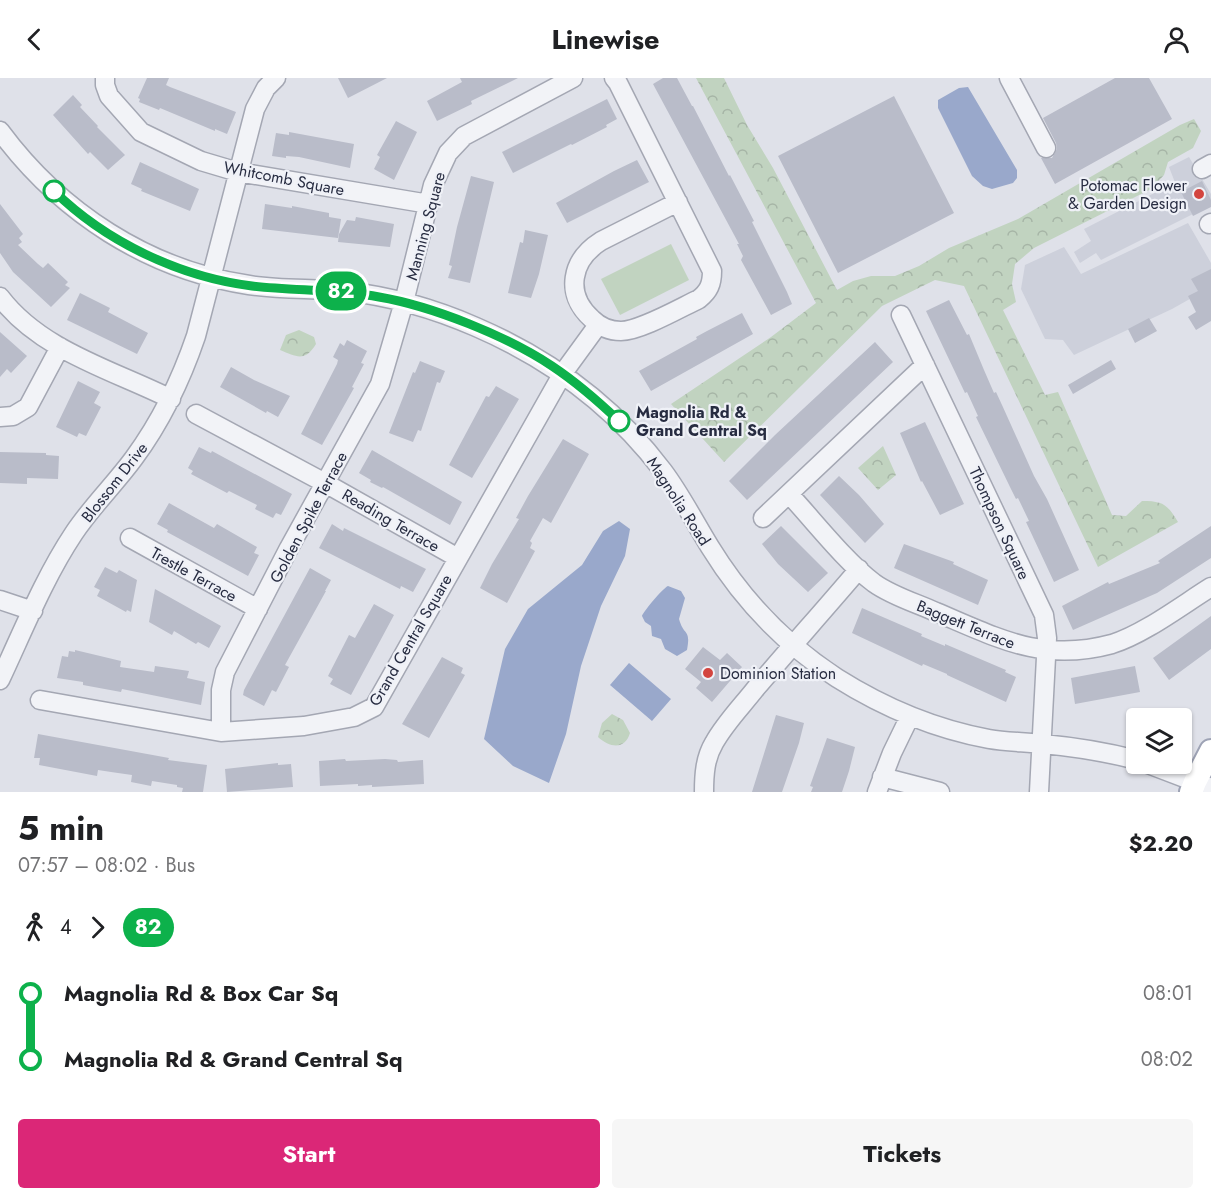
<!DOCTYPE html>
<html lang="en">
<head>
<meta charset="utf-8">
<style>
	:root { --surface:#fff; --page:#f6f6f6; --text:#202124; --muted:#757577; --accent:#db2777 }
	body { margin:0; font-family:Jost,sans-serif; background:var(--page); color:var(--text); height:100vh; display:flex; flex-direction:column; font-size:22px; white-space:nowrap }
	* { box-sizing:border-box; margin:0 }
	p { font-size:20px; color:var(--muted) }
	.icon { flex:none; width:33px; height:33px; fill:none; stroke:currentColor; stroke-width:2; stroke-linecap:round; stroke-linejoin:round }
	.map { position:relative; height:714px; overflow:hidden }
	.drawer { display:flex; flex-direction:column; background:var(--surface); flex:1 }
	.drawer>* { flex:none }
	.badge { padding:0 12px; border-radius:20px; font-size:21px; line-height:39px }
	.buttons { position:absolute; left:1126px; top:630px; display:grid; gap:12px }
	.buttons a { display:grid; place-items:center; width:66px; height:66px; border-radius:6px; background:var(--surface); box-shadow:0 2px 4px #0004; font-size:30px }
	.map>.badge { position:absolute; translate:-50% -50%; box-shadow:0 0 0 3px #fff }
	.legs { display:flex; align-items:center; gap:9px; height:66px; padding:0 18px; font-size:20px }
	.legs p { margin-inline-start:auto }
	.overview { display:flex; align-items:center; justify-content:space-between; height:102px; padding:0 18px }
	h1 { font-size:33px; font-weight:700; line-height:45px }
	.cta { display:flex; gap:12px; margin-top:auto; padding:12px 18px }
	.cta a { flex:1; height:69px; border-radius:6px; background:var(--accent); color:#fff; font-size:24px; font-weight:700; line-height:69px; text-align:center }
	.cta a+a { background:var(--page); color:var(--text) }
	ul { padding:0 18px; list-style:none }
	li { display:flex; align-items:center; gap:21px; height:66px; font-size:22px }
	li i { display:grid; place-items:center; width:9px; height:100%; margin:0 8px; background:currentColor }
	li i::after { content:''; width:15px; height:15px; margin:-8px; border:4px solid; border-radius:50%; background:var(--surface) }
	li p { margin-inline-start:auto }
	li:first-child i { background:linear-gradient(#0000 50%,currentColor 0) }
	li:last-child i { background:linear-gradient(currentColor 50%,#0000 0) }
	header { display:flex; justify-content:space-between; align-items:center; height:78px; padding:0 18px; background:var(--surface); font-size:27px; font-weight:700 }
	.map>svg:first-child { display:block }
	.built { fill:#cdd0db }
	.forest { fill:url(#forest-crowns) }
	.garden { fill:#c1d3c0 }
	.water { fill:#99a8cb }
	.building { fill:#b9bcc9 }
	.lines { fill:none; stroke-linecap:round; stroke-linejoin:round }
	.minor-casing { stroke:#a4a7b3; stroke-width:21 }
	.major-casing { stroke:#9ea3b5; stroke-width:26 }
	.minor { stroke:#f2f3f7; stroke-width:18 }
	.major { stroke:#fff; stroke-width:22 }
	.line-1-casing { stroke:#fff; stroke-width:14 }
	.line-1 { stroke:#0db14b; stroke-width:9 }
	.stop-1-dot { fill:#fff; stroke:#0db14b; stroke-width:3 }
	.poi-dot { fill:#d3453f; stroke:#eff1f7; stroke-width:2 }
	.labels { text-anchor:middle; stroke-width:4.5; stroke-linejoin:round; paint-order:stroke }
	.street-label { font-size:16px; fill:#272c41; stroke:#eff1f7 }
	.poi-label { font-size:16px; fill:#272c41; stroke:#eff1f7; text-anchor:end }
	.stop-label { font-size:16px; font-weight:bold; fill:#272c41; stroke:#eff1f7; text-anchor:start }
</style>
</head>
<body>
<header><svg class="icon" aria-label="back" viewBox="0 0 24 24"><path d="M15 5l-7 7 7 7"/></svg>Linewise<svg class="icon" aria-label="person" viewBox="0 0 24 24"><circle cx="12" cy="8" r="4"/><path d="M4 21q1-7 8-7t8 7"/></svg></header>
<div class="map">
<svg width="1211" height="714" viewBox="0 0 1211 714">
	<defs>
		<pattern id="forest-crowns" width="20" height="18" patternUnits="userSpaceOnUse" patternTransform="scale(1.5)"><rect width="20" height="18" fill="#c1d3c0"/><path d="M2 6a3 3 0 1 1 6 0M12 15a3 3 0 1 1 6 0" fill="none" stroke="#a6b5a6"/></pattern>
	</defs>
	<rect width="100%" height="100%" fill="#dfe1e9"/>
	<path class="built" d="M1189,79l22,37v11l-110,55 -5,-7 -16,10 -6,-11 17,-11 -7,-12 82,-42 10,-2 -7,-18z
		M1188,145l23,40v24l-39,22 -98,46 -11,-15 -18,-1 -24,-50 4,-24 39,-18 17,27z"/>
	<path class="forest" d="M696,0h28l23,47 26,43 64,122 16,-9 18,-5h24l24,-10 30,-18 69,-29 162,-94 14,-6 7,12 -8,17 -25,14 -4,13 -13,14 -117,59 -19,16 -3,20 4,18 -13,8 42,85 13,-3 54,123 14,1 16,-15c21,0 25,3 36,21l-80,45 -134,-281 -29,-6 -53,26 -158,156 -53,-58 100,-67 45,-34z
		M299,252l15,7 2,7c-11,18 -19,13 -36,6l6,-15z
		M883,368l13,29 -18,15 -20,-22z
		M612,636l11,6 7,13c-5,17 -20,15 -32,4l4,-14z"/>
	<path class="garden" d="M671,166l18,36 -69,35 -19,-36z"/>
	<path class="water" d="M968,9l49,83v8l-4,5 -21,6 -9,-3 -11,-10 -34,-68v-8l21,-12z
		M619,443l11,8 -5,27 -24,50 -20,60 -15,68 -17,49 -36,-17 -29,-27 21,-90 23,-40 54,-44 21,-34z
		M668,508l13,5 4,7 -6,21c5,18 12,9 8,31l-10,6 -12,-7 -4,-10 -9,-3 -1,-10 -6,-4 -3,-6c1,-4 21,-28 26,-30z
		M629,585l42,36 -19,22 -42,-36z"/>
	<path class="building" d="M147,0h22l-3,7 4,2 66,25 -9,22 -12,-5v2l-55,-23 -1,2 -20,-8 1,-3 -2,-1z
		M338,0h49l-39,20z
		M460,0h58l-47,23 1,3 -35,17 -10,-20 35,-19z
		M663,0h14l15,28h1l36,70 1,-1 24,46 -2,1 35,70 5,12 -21,11 -30,-55 2,-4 -6,-12h2l-86,-160z
		M1115,0h34l23,41 -117,65 -14,-26h11l5,-9 -1,-6 -13,-25z
		M73,17l9,10 -2,2 18,19 -1,1 28,28 -17,15 -18,-18 -2,2 -35,-39z
		M894,18l60,117 -116,60 -60,-117z
		M607,21l10,20 -11,6 1,2 -35,18 -1,-1 -58,29 -11,-21z
		M396,43l21,11 -23,48 -20,-11 6,-12 -3,-2z
		M289,54l65,12 -4,24 -51,-11 -13,-1v2l-14,-2 4,-23 13,2z
		M637,82l12,22 -82,41 -11,-20 58,-32z
		M140,84l59,27 -9,22 -49,-20 1,-2 -11,-5z
		M471,98l23,6 -24,101 -22,-5 4,-12 -3,-1 8,-38z
		M1202,103l9,19v7l-18,9 -12,-24z
		M0,126l23,30 -4,4 3,4 -4,3 20,19 5,4 5,-5 20,19 -3,3 5,3 -19,19 -38,-35 -13,-19z
		M265,126l27,4v-2l37,7v4l12,2 -3,19 -76,-9z
		M356,139l38,7 -4,23 -52,-5 1,-8 8,-14 8,1z
		M525,152l23,5 -9,39 -8,24 -23,-5 12,-51 3,1z
		M1211,191v52l-15,9 -8,-13 8,-5 -8,-16 10,-5 -7,-12z
		M80,215l30,15 -2,4 40,21 -11,21 -70,-34z
		M949,222l18,35 2,-1 15,36 10,23 2,-1 6,13 32,71 13,23 32,71 -25,12 -28,-60 3,-1 -11,-23 -2,1 -6,-12 -34,-70 2,-1 -11,-24 -2,1 -39,-82z
		M742,235l11,21 -102,57 -12,-20 58,-32 -1,-2 11,-6z
		M1149,240l8,13 -22,12 -7,-14z
		M0,254l27,24 -16,17 -4,-4 -7,8z
		M347,262l20,11 -6,12 3,1 -12,23 2,1 -32,57 -21,-11 36,-70 1,-4 -5,-3 7,-14 4,3z
		M875,264l18,20 -146,138 -18,-19 46,-46z
		M1111,282l5,9 -43,25 -5,-9z
		M420,283l25,10 -5,12 -3,-1 -16,49 -3,-1 -5,12 -24,-9 24,-61 2,1z
		M231,289l23,13 36,16 -12,21 -11,-6 -1,2 -46,-26z
		M78,303l22,11 -6,11 7,4 -15,29 -7,-3 -2,4 -21,-10z
		M496,308l23,13 -47,79 -23,-13 37,-69 3,1z
		M925,344l39,82 -24,11 -18,-34 -1,1 -21,-49z
		M563,361l26,15 -38,69 -8,-5 -13,23 2,2 -2,5 5,3 -28,52 -27,-15 12,-24 27,-45 -3,-1 12,-22z
		M199,369l12,6 1,-2 80,43 -11,21 -5,-2 -3,5 -18,-9 2,-4 -28,-14 -2,2 -36,-19 2,-3 -5,-3z
		M372,372l90,52 -12,23 -67,-38 -1,1 -12,-6 1,-2 -12,-7z
		M0,374l46,1v2l13,1 -1,23 -31,-1v6l-27,-1z
		M839,398l20,19 25,29 -19,19 -45,-48z
		M169,425l45,25 3,-4 40,23 -3,6 5,2 -11,21 -81,-44 1,-2 -11,-6z
		M332,446l11,7 1,-3 82,41 -13,23 -12,-6 -1,3 -81,-41z
		M781,448l47,47 -20,19 -30,-28 -16,-20z
		M1211,448v32l-54,35 -84,37 -11,-24 46,-24 1,2 51,-21 -2,-2z
		M904,466l50,18 -1,2 35,16 -10,25 -84,-37z
		M105,489l12,6 2,-3 18,10 -6,32 -4,-2 -1,2 -29,-16 3,-6 -6,-3z
		M310,490l21,12 -6,11h1l-41,74 4,2 -13,25 -4,-2 -8,16 -21,-11 1,-5z
		M155,511l66,37 -12,22 -11,-6 -2,2 -22,-13 -2,4 -23,-13z
		M374,526l20,11 -43,80 -21,-11 3,-5 -5,-3 21,-41 6,3z
		M862,530l60,26 -1,2 24,10v-2l61,26 -1,2 11,5 -10,25 -59,-27v-1l-24,-10 -1,2 -70,-33z
		M1211,538v33l-42,31 -16,-22z
		M703,569l17,13 7,-7 15,14 -30,35 -16,-14 5,-6 -16,-13z
		M75,572l46,11 -1,6 34,5 1,-6 34,5 -2,7 18,4 -4,23 -79,-16 -1,3 -38,-7v-3l-26,-4 5,-22 6,1 1,-6 6,1z
		M442,579l21,11 -2,5 4,2 -36,63 -27,-14z
		M1135,588l5,26 -65,12 -4,-26z
		M776,637l28,8 -5,20 -17,49h-30z
		M38,656l131,24 -1,2 39,5 -4,27h-21l1,-4 -6,-1v-2l-25,-4 -1,5 -20,-4 1,-7 -21,-3 -13,-2 -1,6 -58,-11 1,-7h-6z
		M827,660l28,9 -6,24 -7,21h-31l2,-5 -3,-1z
		M345,681l1,2 39,-2 12,1 1,2 25,-2 1,24 -52,3v-2l-14,1v-2l-38,2 -1,-25z
		M278,685v2l13,-1 2,23 -66,5 -2,-23z"/>
	<g class="lines">
		<g class="minor-casing">
			<path id="minor" d="M105,0v7l4,11 32,36 60,29 37,11 191,32
				M614,0l4,5 94,188c0,13 -3,20 -13,28 -19,9 -59,32 -78,32 -11,0 -21,-4 -29,-12 -28,-25 -21,-59 9,-78l77,-39
				M1009,0l37,70
				M0,53c60,81 148,139 249,154 31,5 64,3 95,6 45,5 91,18 132,36 74,32 138,79 187,144 18,24 31,50 47,76 32,52 76,98 127,131 46,29 98,51 152,61 17,3 36,3 54,5 32,3 63,8 94,16
				M1202,91l9,-5
				M1209,146l2,-1
				M0,219c41,54 113,73 171,102
				M901,237l143,300 3,23 -8,154
				M196,336l129,69 133,75
				M0,339l13,-1 15,-9 32,-60
				M789,416c25,27 56,67 85,89 18,13 42,20 62,29 62,26 106,51 176,32 32,-10 70,-39 99,-57
				M763,440l162,-153
				M130,460l128,71
				M0,522l33,11
				M0,602c23,-49 44,-102 74,-147 18,-27 41,-49 60,-75 28,-38 47,-78 62,-122l59,-227 11,-21 10,-10
				M40,622l181,32 83,-6 50,-9 20,-10 189,-334 35,-48
				M221,654v-42l4,-18 64,-124 91,-164 24,-82 29,-117 15,-32 16,-17 109,-58
				M1148,686l63,24
				M882,699l58,15
				M704,714c0,-17 1,-34 10,-49 11,-20 28,-37 42,-55 34,-40 69,-79 103,-119
				M877,714l15,-39 18,-37"/>
		</g>
		<g class="major-casing">
			<path id="major" d="M1191,714l4,-10 16,-31"/>
		</g>
		<use href="#minor" class="minor"/>
		<use href="#major" class="major"/>
	</g>
	<g class="lines">
		<g class="line-1-casing">
			<path id="line-1" d="M54,113c52,51 126,86 198,95 43,5 85,3 127,11 53,9 128,39 173,69 24,16 46,35 67,55"/>
		</g>
		<use href="#line-1" class="line-1"/>
	</g>
	<g class="stop-1-dot">
		<circle cx="54" cy="113" r="10"/>
		<circle cx="619" cy="343" r="10"/>
	</g>
	<g class="poi-dot">
		<circle cx="1199" cy="116" r="6"/>
		<circle cx="708" cy="595" r="6"/>
	</g>
	<g class="labels">
		<g class="street-label">
			<text transform="translate(284 100) rotate(11)" y="6">Whitcomb Square</text>
			<text transform="translate(425 148) rotate(-75)" y="6">Manning Square</text>
			<text transform="translate(114 404) rotate(-52)" y="6">Blossom Drive</text>
			<text transform="translate(679 423) rotate(57)" y="6">Magnolia Road</text>
			<text transform="translate(308 439) rotate(-62)" y="6">Golden Spike Terrace</text>
			<text transform="translate(391 442) rotate(30)" y="6">Reading Terrace</text>
			<text transform="translate(1000 445) rotate(65)" y="6">Thompson Square</text>
			<text transform="translate(194 496) rotate(29)" y="6">Trestle Terrace</text>
			<text transform="translate(966 546) rotate(22)" y="6">Baggett Terrace</text>
			<text transform="translate(410 562) rotate(-60)" y="6">Grand Central Square</text>
		</g>
		<g class="poi-label">
			<text x="1187" y="113">Potomac Flower<tspan x="1187" dy="18">&amp; Garden Design</tspan></text>
			<text x="720" y="601" text-anchor="start">Dominion Station</text>
		</g>
		<g class="stop-label">
			<text x="636" y="340">Magnolia Rd &amp;<tspan x="636" dy="18">Grand Central Sq</tspan></text>
		</g>
	</g>
</svg>
<div class="buttons">
<a><svg class="icon" aria-label="layers" viewBox="0 0 24 24"><path d="M12 4l9 5-9 5-9-5zM3 14l9 5 9-5"/></svg></a>
</div>
<b class="badge" style="left:341px;top:213px;background:#0db14b;color:#fff">82</b>
</div>
<section class="drawer">
<div class="overview"><div><h1>5 min</h1><p>07:57 – 08:02 · Bus</p></div><b>$2.20</b></div>
<div class="legs"><svg class="icon" aria-label="walk" viewBox="0 0 24 24"><circle cx="13" cy="4" r="2"/><path d="M13 8l-2 6 4 7M11 14l-3 7M7 12l3-4h3l4 4"/></svg>4<svg class="icon" aria-label="forward" viewBox="0 0 24 24"><path d="M9 5l7 7-7 7"/></svg><b class="badge" style="background:#0db14b;color:#fff">82</b></div>
<ul>
<li><i style="color:#0db14b"></i><b>Magnolia Rd &amp; Box Car Sq</b><p>08:01</p></li>
<li><i style="color:#0db14b"></i><b>Magnolia Rd &amp; Grand Central Sq</b><p>08:02</p></li>
</ul>
<div class="cta"><a>Start</a><a>Tickets</a></div>
</section>
</body>
</html>
